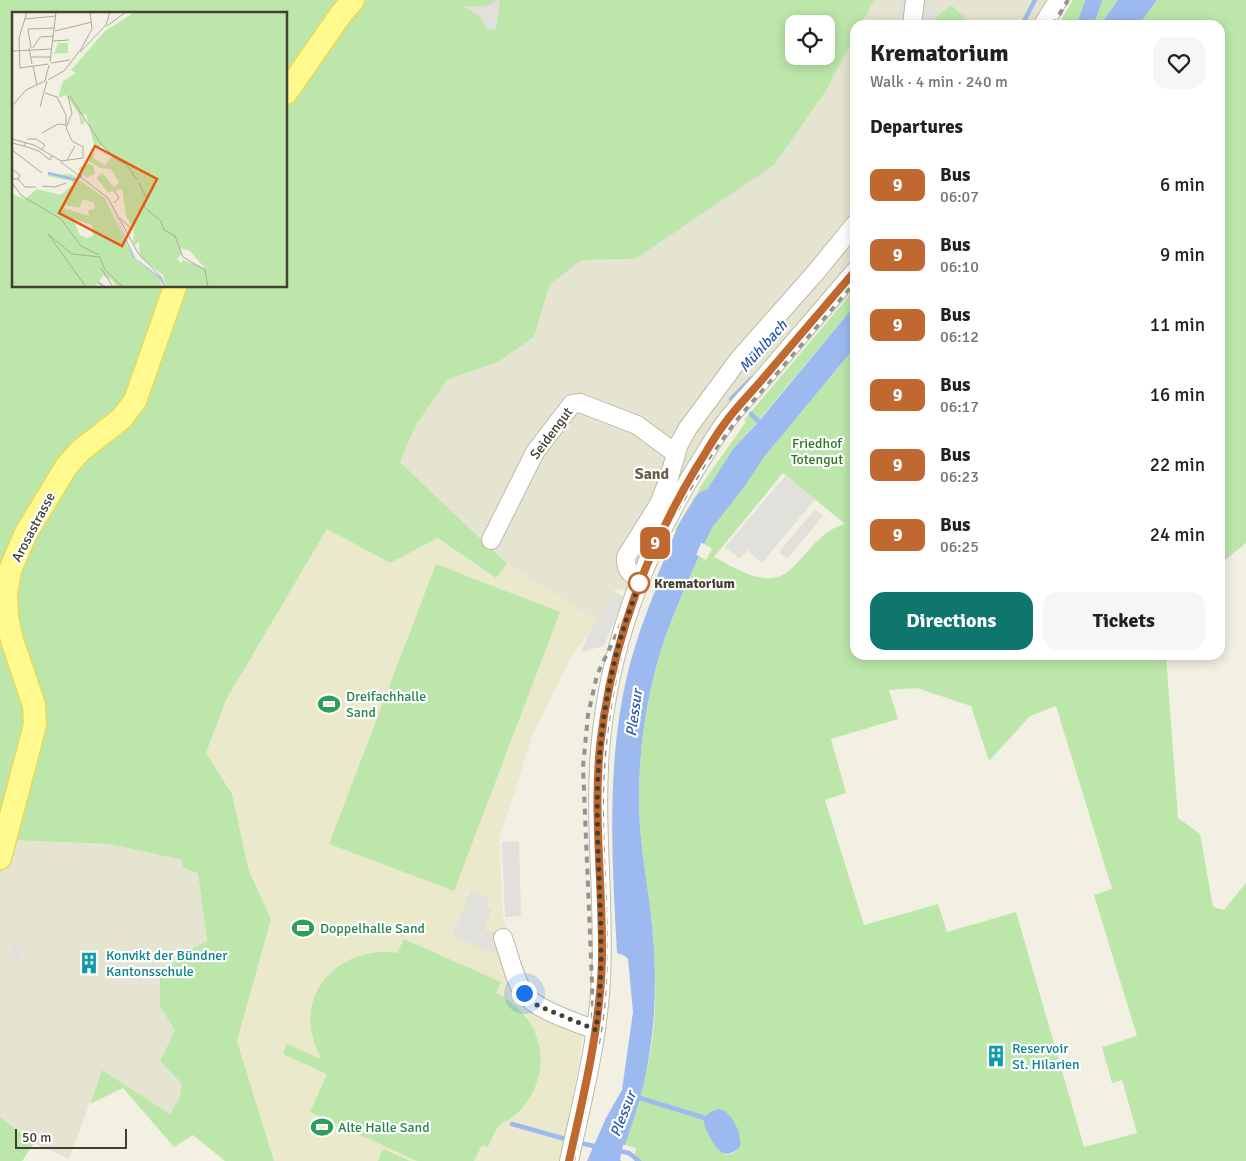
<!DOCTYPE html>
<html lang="en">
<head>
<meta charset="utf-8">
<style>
	:root { --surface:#fff; --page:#f6f6f6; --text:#202124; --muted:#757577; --accent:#0f766e }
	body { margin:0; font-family:Signika,sans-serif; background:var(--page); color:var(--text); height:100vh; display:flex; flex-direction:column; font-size:19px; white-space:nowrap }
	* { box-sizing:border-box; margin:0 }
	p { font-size:16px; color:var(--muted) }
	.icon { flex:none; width:28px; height:28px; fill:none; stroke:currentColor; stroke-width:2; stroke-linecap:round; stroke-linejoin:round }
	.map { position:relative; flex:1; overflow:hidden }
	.details { position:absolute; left:850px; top:20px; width:375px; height:640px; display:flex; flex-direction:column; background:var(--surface); border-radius:15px; box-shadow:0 2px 12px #0003 }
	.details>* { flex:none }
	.badge { padding:0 10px; border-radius:8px; font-size:18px; line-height:32px }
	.tools { position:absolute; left:785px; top:15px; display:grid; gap:10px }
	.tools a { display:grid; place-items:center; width:50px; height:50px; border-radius:10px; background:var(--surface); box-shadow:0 2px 12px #0003; font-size:25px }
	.scale { position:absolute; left:15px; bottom:12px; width:112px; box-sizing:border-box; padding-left:5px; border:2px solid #434033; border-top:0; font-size:14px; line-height:18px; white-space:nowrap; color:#434033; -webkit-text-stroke:4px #fff; paint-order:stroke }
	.you { position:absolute; width:25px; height:25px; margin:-12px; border:4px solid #fff; border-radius:50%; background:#1a73e8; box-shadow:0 0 0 8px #1a73e833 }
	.map>.badge { position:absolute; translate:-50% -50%; box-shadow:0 0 0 2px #fff }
	h2 { padding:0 20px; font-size:19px; line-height:45px }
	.round { display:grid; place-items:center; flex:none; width:52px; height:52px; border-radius:15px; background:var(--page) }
	.overview { display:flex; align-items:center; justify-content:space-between; height:85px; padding:0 20px }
	h1 { font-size:24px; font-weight:800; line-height:38px }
	.action { display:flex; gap:10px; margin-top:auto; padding:10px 20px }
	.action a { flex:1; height:58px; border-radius:15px; background:var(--accent); color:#fff; font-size:20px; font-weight:800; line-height:58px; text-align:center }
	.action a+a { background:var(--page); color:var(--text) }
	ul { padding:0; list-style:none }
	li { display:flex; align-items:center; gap:15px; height:70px; padding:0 20px }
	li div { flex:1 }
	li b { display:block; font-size:19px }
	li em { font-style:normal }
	li .badge { min-width:55px; font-weight:700; text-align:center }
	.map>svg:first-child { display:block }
	.residential { fill:#e5e4d0 }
	.education { fill:#ebe9cc }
	.green { fill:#bde7aa; fill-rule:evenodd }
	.parking { fill:#e1e0db }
	.water { fill:#9cbaf0 }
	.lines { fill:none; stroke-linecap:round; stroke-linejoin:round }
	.stream { stroke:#9cbaf0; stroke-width:4.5 }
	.canal { stroke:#9cbaf0; stroke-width:16 }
	.river { stroke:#9cbaf0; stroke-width:28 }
	.minor-casing { stroke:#bdbaa5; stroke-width:20 }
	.major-casing { stroke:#e4db5e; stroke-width:25 }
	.minor { stroke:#fff; stroke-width:18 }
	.major { stroke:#fff98e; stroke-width:22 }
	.rail { stroke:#939393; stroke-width:4; stroke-dasharray:6 6; stroke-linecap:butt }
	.line-casing { stroke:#fff; stroke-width:11 }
	.line { stroke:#bf682f; stroke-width:8 }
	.walk { stroke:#434033; stroke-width:5; stroke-dasharray:0 9 }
	.stop-dot { fill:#fff; stroke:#bf682f; stroke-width:2.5 }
	.labels { text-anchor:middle; stroke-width:4.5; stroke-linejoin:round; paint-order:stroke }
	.street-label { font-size:14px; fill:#434033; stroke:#fff }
	.park-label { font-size:14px; fill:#327426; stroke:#fff }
	.stop-label { font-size:14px; font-weight:bold; fill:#434033; stroke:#fff; text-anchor:start }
	.leisure-label { font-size:14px; fill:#27864d; stroke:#fff; text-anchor:start }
	.culture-label { font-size:14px; fill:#0d838f; stroke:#fff; text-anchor:start }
	.water-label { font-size:15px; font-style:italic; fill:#2c59ae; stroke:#fff }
	.quarter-label { font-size:16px; font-weight:bold; fill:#66614a; stroke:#fff }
	.inset-river { fill:none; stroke:#9cbaf0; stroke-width:2.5 }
	.inset-road { fill:none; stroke:#abaa9c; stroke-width:1 }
	.view { fill:#e8590c; fill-opacity:0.15; stroke:#e8590c; stroke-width:2.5 }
	.inset-edge { fill:none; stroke:#434033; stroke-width:2.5 }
</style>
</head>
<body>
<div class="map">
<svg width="1246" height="1161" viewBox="0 0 1246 1161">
	<rect width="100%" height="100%" fill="#f1f0e2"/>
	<path class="residential" d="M874,0h184l-15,25h-182z
		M855,36v235l-96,113 -132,207 -11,-2 -19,32 -90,-57 -107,-102 16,-37 31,-45 51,-18 36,-25 16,-53 32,-24 53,-1 192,-170z
		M11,840l99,4 72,16 1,7 15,7 9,67 -18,9 -29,57 15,23 -15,31 21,22 -1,13 -10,18 -68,-44 -33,89 -35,-16 -34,-26v-241z"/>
	<path class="education" d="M327,529l63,34 48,-25 58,39 11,-13 90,57 -27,38 -37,75 -34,106 4,76 9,31 23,53 51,17 -23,144h-289l-37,-120 34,-122 -22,-48 -17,-77 -26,-41 20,-53z"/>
	<path class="green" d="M0,0h874l-13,25h-6v11l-28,53 -53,76 -139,94 -53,1 -32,24 -16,53 -36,25 -51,18 -31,45 -16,37 107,102 -11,14 -58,-40 -48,25 -63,-34 -101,171 -20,53 26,41 17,77 22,48 -34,122 37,120h-49l-32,-26 -19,12 -51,-59 -33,16 12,-34 68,44 10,-18 1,-13 -21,-22 15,-31 -15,-23v-32l29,-25 18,-9 -9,-67 -15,-7 -1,-7 -72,-16 -99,-4 -11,36zM14,14h272v272h-272zM794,24h32v32h-32z
		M1073,0h45l-18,25h-42z
		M1157,0h89v543l-26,21v-539h-81z
		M951,5l17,16 -3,4h-39z
		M855,289v16l-97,116 -25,28 -53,83 -5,-2 29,-49 42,-59 -2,-2z
		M855,347v308h311l12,163 22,16 13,73 11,3 22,-27v278h-612l2,-13 -11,-3c10,-29 19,-60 25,-91 7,-38 6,-79 3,-117 -3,-47 -15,-93 -14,-140 0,-51 8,-104 24,-153 10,-30 23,-59 36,-88l7,4 6,-11 -8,-5 8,-16 52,-71zM783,473l62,51c-14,4 -22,11 -32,21 -8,9 -17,21 -27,28 -22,15 -52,-6 -72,-16zM917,688l54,18 18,55 41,-45 26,-10 56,183 -18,6 43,141 -35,11 10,36 10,-3 15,53 -53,14 -68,-235 -69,20 -9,-28 -74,21 -39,-125 21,-7 -15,-54 67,-20 -9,-29zM716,1110l24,37 -7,6 -8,2 -17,-41z
		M436,564l124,48 -106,279 -125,-47z
		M404,939l97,43 -5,11c42,21 59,68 31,109 -4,6 -10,12 -16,16 -4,3 -10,5 -13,9 -4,5 -7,14 -10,20l-6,-2 -8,16h-57l-107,-49 17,-38 -44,-20 4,-10 34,15c-4,-9 -8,-18 -10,-29 -7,-51 40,-84 86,-77z
		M0,1117l34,26 -12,18h-22z
		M383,1149l27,12h-32z"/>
	<path class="parking" d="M497,0h3l-4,30 -9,-1 -8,-13 -15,-10 13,1 12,-2z
		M900,0h28l12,15 -14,10h-14l-14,-14z
		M786,475l29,24 -53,64 -15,-13 -7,9 -15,-12z
		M815,509l8,7 -36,43 -8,-7z
		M614,592l10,5 -20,49 -23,6 8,-19z
		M519,841l2,75 -16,1 -3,-75z
		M471,890l19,8 -4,10 6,2 -8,19 19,8 -8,17 -43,-18z
		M14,942l9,4 -6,17 -9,-4z"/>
	<path class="water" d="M1118,0h39l-18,25h-39z
		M855,305v42l-91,110 -20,30 -32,41 -8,16 -24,-12 53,-83 26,-28z
		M675,544l24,12c-13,29 -26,58 -36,88 -16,49 -24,102 -24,153 -1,47 11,93 14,140 4,45 2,92 -7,136 -5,25 -13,49 -21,72h-2l-3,14 1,2h-34l19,-43 16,-28 11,-78 -5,-53 -3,-3 -8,-3c-5,-92 -11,-187 10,-277 11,-46 29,-89 48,-132z
		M720,1109c12,3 23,26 20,38 -16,14 -23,4 -31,-12 -2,-4 -6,-10 -5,-15 2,-7 10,-10 16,-11z"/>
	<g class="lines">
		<path class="stream" d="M1022,25l13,-25
			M731,399l20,-20
			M751,414l7,7 3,5
			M634,1099l6,-1 65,20
			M512,1124l57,16
			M576,1142l22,5
			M618,1151l11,2 10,8"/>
		<path class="canal" d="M1085,25l9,-25"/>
		<path class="river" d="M669,584l22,-53 17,-27"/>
		<g class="minor-casing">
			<path id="minor" d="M912,25l3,-25
				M1043,25l15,-25
				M491,540l44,-88 37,-48 8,-1 57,22 38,28
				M640,579c-10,-4 -15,-10 -14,-22l33,-53 9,-23 11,-37 9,-16 51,-69 77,-87 39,-48
				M503,938c6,16 12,45 23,58 12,14 51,27 70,34
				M569,1161c13,-60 29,-120 32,-182 4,-76 -7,-152 -1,-228 8,-101 44,-198 96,-283 10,-15 18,-31 29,-45 12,-17 28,-32 41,-48 30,-35 59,-69 89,-104"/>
		</g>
		<g class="major-casing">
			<path id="major" d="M286,93l55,-79 12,-14
				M0,858l35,-133 -1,-20 -22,-65 -5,-22 -1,-24 4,-24 16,-37 40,-66 14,-16 41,-32 14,-18 40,-114"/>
		</g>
		<use href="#minor" class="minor"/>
		<use href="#major" class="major"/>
		<path class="rail" d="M1053,25l15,-25
			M598,1044c15,-78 4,-158 4,-236 0,-65 10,-129 29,-191
			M586,1102l7,-52v-44l-10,-239 5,-52 9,-40 74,-155 34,-57 34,-46 116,-135
			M573,1161l14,-66"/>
	</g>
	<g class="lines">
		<g class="line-casing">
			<path id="line" d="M569,1161c15,-67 31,-133 33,-201 1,-72 -9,-143 -2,-214 11,-100 45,-193 96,-278 10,-15 18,-31 29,-45 12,-17 28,-32 41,-48 30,-35 59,-69 89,-104"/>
		</g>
		<use href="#line" class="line"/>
		<path class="walk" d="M524,993l9,10 6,3 57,24c12,-85 -2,-169 2,-254 3,-54 13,-113 31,-164 4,-11 8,-21 11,-33l-1,4"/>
	</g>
	<defs>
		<g id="stadium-bare" transform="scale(1.725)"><path d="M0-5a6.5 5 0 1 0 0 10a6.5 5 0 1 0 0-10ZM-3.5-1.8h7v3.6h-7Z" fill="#2e9e5b" stroke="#fff" stroke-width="2.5" paint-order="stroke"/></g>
		<g id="building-bare" transform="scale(1.725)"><path d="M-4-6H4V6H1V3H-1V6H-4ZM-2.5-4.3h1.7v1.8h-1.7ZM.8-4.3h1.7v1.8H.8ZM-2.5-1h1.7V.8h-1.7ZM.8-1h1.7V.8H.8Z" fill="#0f9aa8" stroke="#fff" stroke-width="2.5" paint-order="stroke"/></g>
	</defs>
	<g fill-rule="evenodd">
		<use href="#stadium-bare" x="329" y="704"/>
		<use href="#stadium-bare" x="303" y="928"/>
		<use href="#building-bare" x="89" y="963"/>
		<use href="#building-bare" x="996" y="1056"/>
		<use href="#stadium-bare" x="322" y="1127"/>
	</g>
	<circle class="stop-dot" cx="639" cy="583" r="10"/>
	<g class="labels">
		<g class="street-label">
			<text transform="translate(551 433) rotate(-53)" y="5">Seidengut</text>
			<text transform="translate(33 527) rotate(-62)" y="5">Arosastrasse</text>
		</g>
		<g class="park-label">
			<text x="817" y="448">Friedhof<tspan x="817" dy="16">Totengut</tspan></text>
		</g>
		<g class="stop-label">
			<text x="654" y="588">Krematorium</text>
		</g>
		<g class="leisure-label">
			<text x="346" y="701">Dreifachhalle<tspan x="346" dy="16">Sand</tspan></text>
			<text x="320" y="933">Doppelhalle Sand</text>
			<text x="338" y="1132">Alte Halle Sand</text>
		</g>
		<g class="culture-label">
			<text x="106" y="960">Konvikt der Bündner<tspan x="106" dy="16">Kantonsschule</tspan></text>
			<text x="1012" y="1053">Reservoir<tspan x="1012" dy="16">St. Hilarien</tspan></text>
		</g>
		<g class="water-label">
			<text transform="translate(763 346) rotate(-48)" y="5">Mühlbach</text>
			<text transform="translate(634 713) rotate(-82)" y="5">Plessur</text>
			<text transform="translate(623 1114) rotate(-69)" y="5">Plessur</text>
		</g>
		<g class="quarter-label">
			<text x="652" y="479">Sand</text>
		</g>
	</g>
	<g transform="translate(12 12)">
		<rect width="275" height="275" fill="#f1f0e2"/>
		<path d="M123,0h152v275h-121l-3,-12 -23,-18 -1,-15 -6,4 1,-17 -8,-13 -4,-27 -14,3 -12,-14 6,-5 12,14 -1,2 6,-7 -8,-13 -11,-1 -14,-9 9,-6 -2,5 12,7 7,-9 -10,-10 -7,2 -9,-34 -5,1 4,7 -4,3 -2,-11 -13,-19 -8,3 5,-17 13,-8 -5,-3 34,-39zM169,236l9,3 15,17 -22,-8 -2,3 -4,-4 4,-4zM46,31h10v10l-14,1zM77,152l4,1 2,9 -9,4 -8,-10zM59,162l34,24 28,59 26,21 3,9h-46l-4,-7 -9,-4 -8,11h-83v-93l13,5 12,-10 24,6 12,-11 -1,-3 -24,-5v-1zM71,187l11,4 1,5 -7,3 1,5 -25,-8 1,-3 14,3zM61,207l19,6 1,11 -6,2 -7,-3z" fill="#bde7aa" fill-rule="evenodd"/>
		<path d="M97,189l26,57 25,19 4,10 -5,-9 -26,-21z" fill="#9cbaf0"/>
		<path class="inset-river" d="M36,161l28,7 6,-5"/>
		<path class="inset-road" d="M15,0l-8,26 1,30 28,-4M13,7l31,-3M95,14l19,-14M43,19l37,-9M41,29l16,-1M17,36l3,16M19,36l-3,-19 27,-1M21,36l7,-11 14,-1M0,39l40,-2M68,40l26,-27 4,-13M19,45h20M38,50l6,-50M39,51l19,-3M21,54l4,19M36,68l16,-9 17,-22 11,-20 -2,-17M33,81l12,4 9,18v10M58,84l31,48 16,16 9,4 11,16M0,94l14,-16 19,-9 4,-16M28,95l7,-26M30,121l16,-9 8,1M0,127l22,6 27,16 22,-3v-11l-11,-6 -6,-13 6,-15 -4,-17M15,127h9l9,6 -3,4M0,131l12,3 2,-4M12,134l15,5 11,9 2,-4M0,138l30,23M55,148l8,-14M49,150l47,36 30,55 23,24 4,10M0,157l8,6 -2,4h-6M6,167l7,8h11M0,171l10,13 39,23 20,27 18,9M127,171l8,16 -3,8 17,14 3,9 11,6 8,21 22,13 3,17M30,174l13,1 11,-4M102,191l5,-5 -5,-8M108,206l13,12M88,245l5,13 18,17M89,256l12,19M74,275l-38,-53 24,20 28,3M90,275l-4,-5 8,5"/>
		<path class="view" d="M83,134l62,33 -35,67 -63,-33z"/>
		<rect width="275" height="275" class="inset-edge"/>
	</g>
</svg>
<div class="tools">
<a><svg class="icon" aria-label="locate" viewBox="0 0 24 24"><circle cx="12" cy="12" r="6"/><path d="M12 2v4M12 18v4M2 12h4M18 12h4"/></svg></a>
</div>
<div class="scale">50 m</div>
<div class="you" style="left:524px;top:993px"></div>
<b class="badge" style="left:655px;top:543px;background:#bf682f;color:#fff">9</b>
<section class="details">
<div class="overview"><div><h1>Krematorium</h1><p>Walk · 4 min · 240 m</p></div><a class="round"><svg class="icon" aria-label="heart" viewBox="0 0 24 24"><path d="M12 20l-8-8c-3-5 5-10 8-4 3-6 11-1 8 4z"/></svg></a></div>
<h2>Departures</h2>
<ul>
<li><span class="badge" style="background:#bf682f;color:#fff">9</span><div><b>Bus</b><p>06:07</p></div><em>6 min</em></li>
<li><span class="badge" style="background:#bf682f;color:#fff">9</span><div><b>Bus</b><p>06:10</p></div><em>9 min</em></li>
<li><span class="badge" style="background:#bf682f;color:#fff">9</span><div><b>Bus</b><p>06:12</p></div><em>11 min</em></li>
<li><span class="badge" style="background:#bf682f;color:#fff">9</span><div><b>Bus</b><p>06:17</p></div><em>16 min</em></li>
<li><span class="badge" style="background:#bf682f;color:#fff">9</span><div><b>Bus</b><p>06:23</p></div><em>22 min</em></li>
<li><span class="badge" style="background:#bf682f;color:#fff">9</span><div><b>Bus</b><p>06:25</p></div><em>24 min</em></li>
</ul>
<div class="action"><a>Directions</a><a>Tickets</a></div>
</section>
</div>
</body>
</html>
